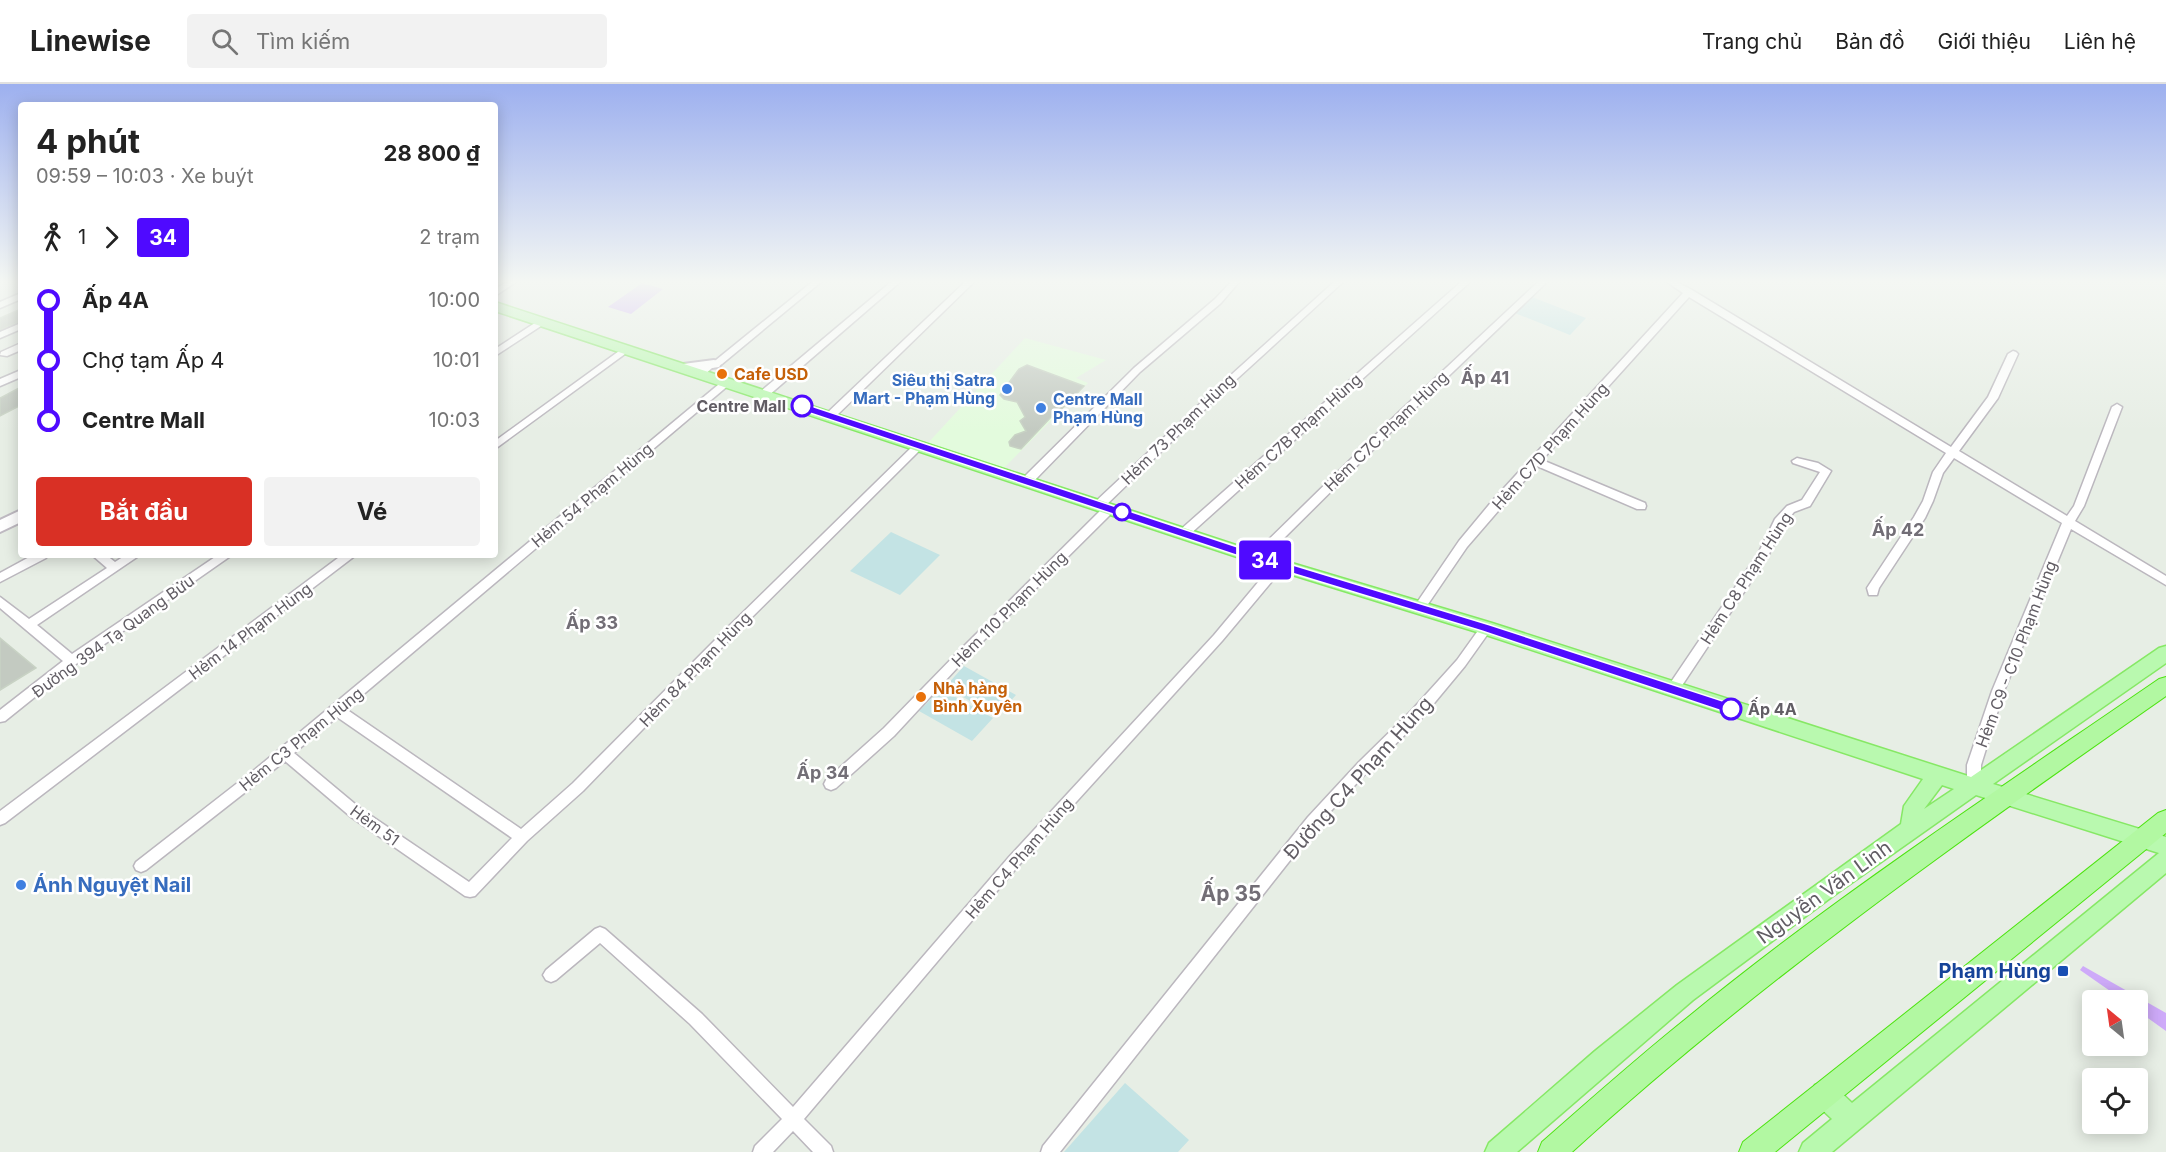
<!DOCTYPE html>
<html lang="vi">
<head>
<meta charset="utf-8">
<style>
	:root { --surface:#fff; --page:#f2f2f2; --text:#222; --muted:#767676; --line:#e0e0e0; --accent:#d93025 }
	body { margin:0; font-family:Inter,sans-serif; background:var(--page); color:var(--text); height:100vh; display:flex; flex-direction:column; font-size:22px; white-space:nowrap }
	* { box-sizing:border-box; margin:0 }
	p { font-size:20px; color:var(--muted) }
	.icon { flex:none; width:33px; height:33px; fill:none; stroke:currentColor; stroke-width:2; stroke-linecap:round; stroke-linejoin:round }
	.map { position:relative; flex:1; overflow:hidden }
	.side { position:absolute; left:18px; top:18px; width:480px; height:456px; display:flex; flex-direction:column; background:var(--surface); border-radius:6px; box-shadow:0 3px 15px #0003 }
	.side>* { flex:none }
	.badge { padding:0 12px; border-radius:4px; font-size:21px; line-height:39px }
	.needle { width:39px; rotate:331deg }
	.fabs { position:absolute; left:2082px; top:906px; display:grid; gap:12px }
	.fabs a { display:grid; place-items:center; width:66px; height:66px; border-radius:6px; background:var(--surface); box-shadow:0 3px 15px #0003; font-size:30px }
	.map>.badge { position:absolute; translate:-50% -50%; box-shadow:0 0 0 3px #fff }
	.legs { display:flex; align-items:center; gap:9px; height:66px; padding:0 18px; font-size:20px }
	.legs p { margin-inline-start:auto }
	.overview { display:flex; align-items:center; justify-content:space-between; height:102px; padding:0 18px }
	h1 { font-size:33px; font-weight:700; line-height:45px }
	.button { display:flex; gap:12px; margin-top:auto; padding:12px 18px }
	.button a { flex:1; height:69px; border-radius:6px; background:var(--accent); color:#fff; font-size:24px; font-weight:700; line-height:69px; text-align:center }
	.button a+a { background:var(--page); color:var(--text) }
	ul { padding:0 18px; list-style:none }
	li { display:flex; align-items:center; gap:21px; height:60px; font-size:22px }
	li i { display:grid; place-items:center; width:9px; height:100%; margin:0 8px; background:currentColor }
	li i::after { content:''; width:15px; height:15px; margin:-8px; border:4px solid; border-radius:50%; background:var(--surface) }
	li p { margin-inline-start:auto }
	li:first-child i { background:linear-gradient(#0000 50%,currentColor 0) }
	li:last-child i { background:linear-gradient(currentColor 50%,#0000 0) }
	header { display:flex; align-items:center; gap:36px; box-sizing:border-box; height:84px; padding:0 30px; background:var(--surface); border-bottom:2px solid var(--line) }
	header strong { font-size:28px }
	nav { display:flex; gap:33px; margin-inline-start:auto; font-size:21px }
	.search { width:420px; height:54px; background:var(--page); display:flex; align-items:center; gap:15px; box-sizing:border-box; padding:0 21px; border-radius:6px; color:var(--muted); font-size:22px }
	.map>svg:first-child { display:block }
	.commercial { fill:#e3fbdd }
	.green { fill:#c3e3e4 }
	.water { fill:#ceaaf9 }
	.building { fill:#c3cac1; stroke:#c8d2c4; stroke-width:1.5 }
	.lines { fill:none; stroke-linecap:round; stroke-linejoin:round }
	.minor-casing { stroke:#bbb7be; stroke-width:3 }
	.secondary-casing { stroke:#bfbac2; stroke-width:4 }
	.primary-casing { stroke:#86e865; stroke-width:3 }
	.trunk-casing { stroke:#4de310; stroke-width:2 }
	.minor { fill:#fff; fill-rule:evenodd }
	.secondary { fill:#fff; fill-rule:evenodd }
	.primary { fill:#b9f9af; fill-rule:evenodd }
	.trunk { fill:#b2f8a2; fill-rule:evenodd }
	.line-1 { fill:#4f0aff; stroke:#fff; stroke-width:1.5 }
	.food-dot { fill:#e8710a; stroke:#fff; stroke-width:2 }
	.shop-dot { fill:#3f7fe0; stroke:#fff; stroke-width:2 }
	.stop-1-dot { fill:#fff; stroke:#4f0aff; stroke-width:3 }
	.transit-dot { fill:#1a4fb4; stroke:#fff; stroke-width:2 }
	.labels { text-anchor:middle; stroke-width:5; stroke-linejoin:round; paint-order:stroke }
	.food-label { font-size:16px; font-weight:bold; fill:#c56008; stroke:#fff; text-anchor:start }
	.shop-label { font-size:16px; font-weight:bold; fill:#366cbe; stroke:#fff; text-anchor:end }
	.stop-label { font-size:16px; font-weight:bold; fill:#615d64; stroke:#fff; text-anchor:end }
	.street-label { font-size:16px; fill:#615d64; stroke:#fff }
	.neighbourhood-label { font-size:18px; font-weight:bold; fill:#726e76; stroke:#fff }
	.near-street-label { font-size:20px; fill:#615d64; stroke:#fff }
	.near-shop-label { font-size:20px; font-weight:bold; fill:#366cbe; stroke:#fff; text-anchor:start }
	.near-transit-label { font-size:20px; font-weight:bold; fill:#164399; stroke:#fff; text-anchor:end }
	.near-neighbourhood-label { font-size:21px; font-weight:bold; fill:#726e76; stroke:#fff }
</style>
</head>
<body>
<header>
<strong>Linewise</strong>
<div class="search"><svg class="icon" aria-label="search" viewBox="0 0 24 24"><circle cx="10" cy="10" r="6"/><path d="M15 15l6 6"/></svg>Tìm kiếm</div>
<nav><a>Trang chủ</a><a>Bản đồ</a><a>Giới thiệu</a><a>Liên hệ</a></nav>
</header>
<div class="map">
<svg width="2166" height="1068" viewBox="0 0 2166 1068">
	<rect width="100%" height="100%" fill="#e7eee5"/>
	<path class="commercial" d="M1025,254l81,22 -30,18 12,5 -84,85 -77,-24z"/>
	<path class="green" d="M1532,213l54,21 -16,17 -55,-22z
		M891,448l49,23 -40,40 -50,-24z
		M964,582l52,29 -19,21 -52,-29z
		M941,605l52,29 -21,23 -53,-30z
		M1125,999l64,57 -11,12h-114z"/>
	<path class="water" d="M642,199l21,6 -32,25 -23,-7z
		M2083,882l83,47v18l-28,-20v-11h-15l-43,-30z"/>
	<path class="building" d="M21,225v12l-21,9v-12z
		M1027,281l57,21 -29,30 -2,-1 -32,34 -11,-3 -1,-4 6,-7 11,-4 -6,-10 5,-4 -8,-15 -13,-3 -4,-4 19,-26z
		M21,303v18l-21,11v-18z
		M0,554l36,30 -36,22z"/>
	<g class="lines">
		<g class="minor-casing">
			<path id="minor" d="M507,198h9l-21,14v-7z
				M812,198h9l-99,82 -10,4 -9,8h-6v-4l9,-8 10,-4z
				M891,198h9l-132,114h-8v-4z
				M965,198h9l-140,136h-8v-4z
				M1231,198h8l-18,21 -81,69 -109,112h-8l-1,-3 1,-3 111,-110 81,-69z
				M1334,198h9l-116,106 -124,120h-8l-1,-3 1,-3 126,-118z
				M1461,198h9l-282,254h-8l-2,-3 2,-3z
				M1538,198h9l-138,132 -148,147h-8l-2,-3 2,-3 148,-145z
				M1667,198h10l15,8 259,157 37,-50 20,-43 5,-3 3,1 2,2 -20,44 -39,53 108,65 7,-10 38,-99 5,-3 5,3 -38,99 -9,15 91,55v9l-95,-56 -67,162 -23,74v22l-2,4 -5,2 -5,-2 -2,-4v-22l25,-74 70,-168 -108,-65 -11,15 -10,28 -8,17 -46,70 -2,7h-8l-2,-7 47,-71 9,-16 10,-29 13,-19 -257,-156 -147,163 103,43 1,3 -1,3h-8l-100,-43 -70,81 -43,63h-8l-2,-3 2,-3 43,-63 34,-41 190,-207z
				M21,209v6l-21,9v-6z
				M541,235l3,1v4l-49,32v-7z
				M21,239v6l-21,9v-6z
				M21,259v7l-14,6 -7,-1 1,-3z
				M626,262l3,1v4l-134,98v-8z
				M21,286v7l-21,9v-7z
				M727,295l5,3 -2,2 -384,325 175,120 52,-46 151,-152 192,-188h8l1,2 -193,192 -149,154 -56,50 -52,55 -5,1 -5,-1 -114,-79 -66,-56 -139,109 -5,2 -5,-2 -2,-4 2,-4 122,-95 466,-387zM337,633l175,121 -43,44 -108,-73 -67,-56z
				M1797,374l21,5 13,8 -21,35 -16,6 -10,12 -16,32 -91,137h-8l-2,-4 2,-4 90,-133 16,-33 12,-13 15,-6 18,-28 -27,-9 -1,-2z
				M1110,420l6,4 -2,3 -144,143 -76,82 -58,52 -5,2 -5,-2 -2,-4 2,-4 58,-52 78,-80 144,-143z
				M33,471h15l-2,3 -46,24v-9z
				M92,471h14l9,7 11,-7h14l-103,70 35,29 146,-99h14l-156,109 -71,57 -5,1v-12l63,-49 -63,-53v-11l29,22 78,-51z
				M342,471h14l-351,268 -5,2v-14z
				M1279,477l4,1 2,3 -2,3 -61,73 -203,224 -215,254 27,27 2,6h-20l-20,-21 -20,21h-20l2,-6 27,-27 -92,-95 -90,-81 -44,37 -5,2 -5,-2 -3,-5 3,-5 49,-41 5,-2 5,2 97,85 91,93 216,-250 205,-222 61,-73z
				M1486,539l4,2 2,3 -27,38 -44,53 -52,51 -51,55 -258,327h-19l2,-6 265,-329 51,-55 52,-51 46,-51 25,-35z"/>
		</g>
		<g class="secondary-casing">
			<path id="secondary" d="M714,276l7,4 -2,3 -36,5 -7,-4 7,-4z
				M21,426v12l-21,10v-12z"/>
		</g>
		<g class="primary-casing">
			<path id="primary" d="M495,218l790,259 207,62 479,154 188,-129 7,-2v17l-173,121 173,53v36l-334,279h-33l4,-9 29,-24 -17,-16 -3,-9 3,-9 9,-3 9,3 19,18 307,-250 -183,-58 -143,101 -140,104 -176,152h-32l4,-9 106,-92 82,-66 224,-161 3,-18 19,-27 -443,-146 -207,-64 -778,-258zM1942,701l12,4 -30,20z"/>
		</g>
		<g class="trunk-casing">
			<path id="trunk" d="M2166,593v19c-205,143 -409,287 -594,456h-34l4,-10c48,-42 95,-84 145,-124 150,-123 312,-229 472,-339z
				M2166,726v23l-391,319h-36l4,-10 415,-329z"/>
		</g>
		<use href="#minor" class="minor"/>
		<use href="#secondary" class="secondary"/>
		<use href="#primary" class="primary"/>
		<use href="#trunk" class="trunk"/>
	</g>
	<linearGradient id="sky" x2="0" y2="1"><stop stop-color="#9db0ef"/><stop offset="0.57" stop-color="#f4f7f3"/><stop offset="1" stop-color="#f4f7f3" stop-opacity="0"/></linearGradient>
	<rect width="2166" height="347" fill="url(#sky)"/>
	<path class="line-1" d="M798,320h7l478,158 207,63 245,80 2,4 -6,5 -249,-83 -207,-63 -477,-159z"/>
	<g class="food-dot">
		<circle cx="722" cy="290" r="6"/>
		<circle cx="921" cy="613" r="6"/>
	</g>
	<g class="shop-dot">
		<circle cx="1007" cy="305" r="6"/>
		<circle cx="1041" cy="324" r="6"/>
		<circle cx="21" cy="801" r="6"/>
	</g>
	<g class="stop-1-dot">
		<circle cx="802" cy="322" r="10"/>
		<circle cx="1122" cy="428" r="8"/>
		<circle cx="1731" cy="625" r="10"/>
	</g>
	<rect class="transit-dot" x="2057" y="881" width="12" height="12" rx="3"/>
	<g class="labels">
		<g class="food-label">
			<text x="734" y="296">Cafe USD</text>
			<text x="933" y="610">Nhà hàng<tspan x="933" dy="18">Bình Xuyên</tspan></text>
		</g>
		<g class="shop-label">
			<text x="995" y="302">Siêu thị Satra<tspan x="995" dy="18">Mart - Phạm Hùng</tspan></text>
			<text x="1053" y="321" text-anchor="start">Centre Mall<tspan x="1053" dy="18">Phạm Hùng</tspan></text>
		</g>
		<g class="stop-label">
			<text x="786" y="328">Centre Mall</text>
			<text x="1748" y="631" text-anchor="start">Ấp 4A</text>
		</g>
		<g class="street-label">
			<text transform="translate(1178 345) rotate(-44)" y="6">Hẻm 73 Phạm Hùng</text>
			<text transform="translate(1298 347) rotate(-42)" y="6">Hẻm C7B Phạm Hùng</text>
			<text transform="translate(1386 347) rotate(-44)" y="6">Hẻm C7C Phạm Hùng</text>
			<text transform="translate(1550 362) rotate(-48)" y="6">Hẻm C7D Phạm Hùng</text>
			<text transform="translate(592 411) rotate(-40)" y="6">Hẻm 54 Phạm Hùng</text>
			<text transform="translate(1746 494) rotate(-57)" y="6">Hẻm C8 Phạm Hùng</text>
			<text transform="translate(1009 525) rotate(-45)" y="6">Hẻm 110 Phạm Hùng</text>
			<text transform="translate(250 547) rotate(-37)" y="6">Hẻm 14 Phạm Hùng</text>
			<text transform="translate(113 552) rotate(-36)" y="6">Đường 394 Tạ Quang Bửu</text>
			<text transform="translate(2016 570) rotate(-69)" y="6">Hẻm C9 - C10 Phạm Hùng</text>
			<text transform="translate(695 585) rotate(-46)" y="6">Hẻm 84 Phạm Hùng</text>
			<text transform="translate(301 655) rotate(-39)" y="6">Hẻm C3 Phạm Hùng</text>
			<text transform="translate(375 741) rotate(36)" y="6">Hẻm 51</text>
			<text transform="translate(1019 774) rotate(-49)" y="6">Hẻm C4 Phạm Hùng</text>
		</g>
		<g class="neighbourhood-label">
			<text x="1485" y="300">Ấp 41</text>
			<text x="1898" y="452">Ấp 42</text>
			<text x="592" y="545">Ấp 33</text>
			<text x="823" y="695">Ấp 34</text>
		</g>
		<g class="near-street-label">
			<text transform="translate(1358 694) rotate(-48)" y="7">Đường C4 Phạm Hủng</text>
			<text transform="translate(1824 808) rotate(-36)" y="7">Nguyễn Văn Linh</text>
		</g>
		<g class="near-shop-label">
			<text x="33" y="808">Ánh Nguyệt Nail</text>
		</g>
		<g class="near-transit-label">
			<text x="2051" y="894">Phạm Hùng</text>
		</g>
		<g class="near-neighbourhood-label">
			<text x="1231" y="817">Ấp 35</text>
		</g>
	</g>
</svg>
<div class="fabs">
<a><svg class="needle" viewBox="-14 -14 28 28"><path d="M0-13l5 13h-10z" fill="#e53935"/><path d="M0 13l5-13h-10z" fill="#767676"/></svg></a>
<a><svg class="icon" aria-label="locate" viewBox="0 0 24 24"><circle cx="12" cy="12" r="6"/><path d="M12 2v4M12 18v4M2 12h4M18 12h4"/></svg></a>
</div>
<b class="badge" style="left:1265px;top:476px;background:#4f0aff;color:#fff">34</b>
<section class="side">
<div class="overview"><div><h1>4 phút</h1><p>09:59 – 10:03 · Xe buýt</p></div><b>28 800 ₫</b></div>
<div class="legs"><svg class="icon" aria-label="walk" viewBox="0 0 24 24"><circle cx="13" cy="4" r="2"/><path d="M13 8l-2 6 4 7M11 14l-3 7M7 12l3-4h3l4 4"/></svg>1<svg class="icon" aria-label="forward" viewBox="0 0 24 24"><path d="M9 5l7 7-7 7"/></svg><b class="badge" style="background:#4f0aff;color:#fff">34</b><p>2 trạm</p></div>
<ul>
<li><i style="color:#4f0aff"></i><b>Ấp 4A</b><p>10:00</p></li>
<li><i style="color:#4f0aff"></i><span>Chợ tạm Ấp 4</span><p>10:01</p></li>
<li><i style="color:#4f0aff"></i><b>Centre Mall</b><p>10:03</p></li>
</ul>
<div class="button"><a>Bắt đầu</a><a>Vé</a></div>
</section>
</div>
</body>
</html>
